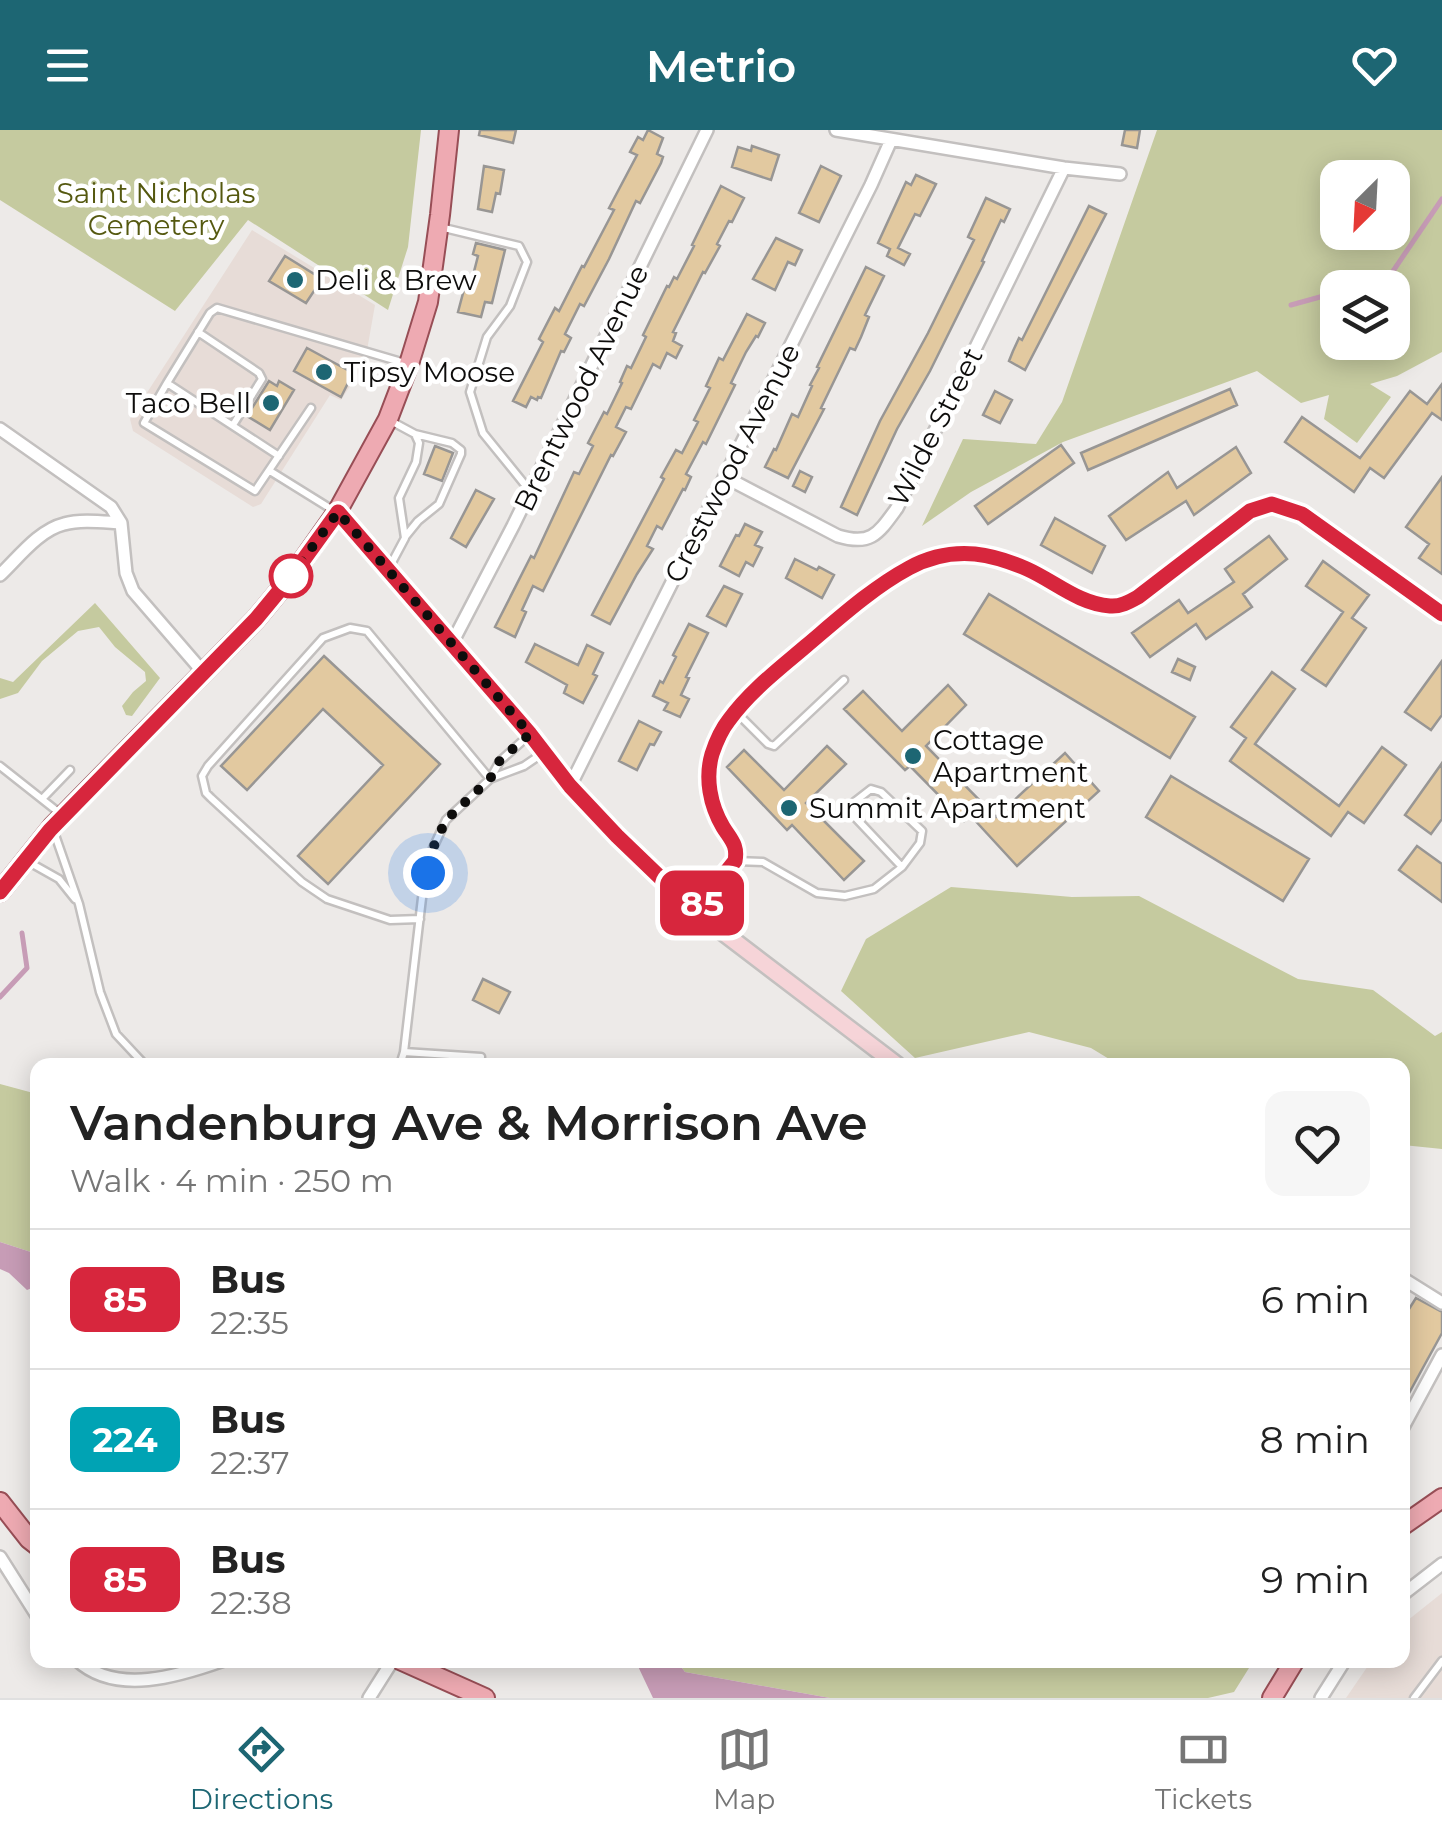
<!DOCTYPE html>
<html lang="en">
<head>
<meta charset="utf-8">
<style>
	:root { --surface:#fff; --page:#f6f6f6; --text:#222; --muted:#767676; --line:#e0e0e0; --accent:#1d6673 }
	body { margin:0; font-family:Montserrat,sans-serif; background:var(--page); color:var(--text); height:100vh; display:flex; flex-direction:column; font-size:38px; white-space:nowrap }
	* { box-sizing:border-box; margin:0 }
	p { font-size:32px; color:var(--muted) }
	.icon { flex:none; width:55px; height:55px; fill:none; stroke:currentColor; stroke-width:2; stroke-linecap:round; stroke-linejoin:round }
	.map { position:relative; flex:1; overflow:hidden }
	.sheet { position:absolute; left:30px; top:928px; width:1380px; height:610px; display:flex; flex-direction:column; background:var(--surface); border-radius:20px; box-shadow:0 5px 25px #0003 }
	.sheet>* { flex:none }
	.badge { padding:0 20px; border-radius:15px; font-size:35px; line-height:65px }
	.needle { width:65px; rotate:204deg }
	.fabs { position:absolute; left:1320px; top:30px; display:grid; gap:20px }
	.fabs a { display:grid; place-items:center; width:90px; height:90px; border-radius:20px; background:var(--surface); box-shadow:0 5px 25px #0003; font-size:50px }
	.you { position:absolute; width:50px; height:50px; margin:-25px; border:8px solid #fff; border-radius:50%; background:#1a73e8; box-shadow:0 0 0 15px #1a73e833 }
	.map>.badge { position:absolute; translate:-50% -50%; box-shadow:0 0 0 5px #fff }
	.round { display:grid; place-items:center; flex:none; width:105px; height:105px; border-radius:20px; background:var(--page) }
	.overview { display:flex; align-items:center; justify-content:space-between; height:170px; padding:0 40px }
	h1 { font-size:48px; font-weight:600; line-height:75px }
	ul { padding:0; list-style:none }
	li { display:flex; align-items:center; gap:30px; height:140px; padding:0 40px; border-top:2px solid var(--line) }
	li div { flex:1 }
	li b { display:block; font-size:38px }
	li em { font-style:normal }
	li .badge { min-width:110px; font-weight:700; text-align:center }
	header { display:flex; justify-content:space-between; align-items:center; height:130px; padding:0 40px; background:var(--accent); color:#fff; font-size:45px; font-weight:600 }
	.tabs { display:flex; justify-content:space-around; align-items:center; height:140px; border-top:2px solid var(--line); background:var(--surface); font-size:28px; color:var(--muted) }
	.tabs a { display:grid; justify-items:center; gap:5px }
	.tabs .selected { color:var(--accent) }
	.map>svg:first-child { display:block }
	.built { fill:#e7dcd7 }
	.green { fill:#c5ca9f; fill-rule:evenodd }
	.water { fill:#c79cb6 }
	.lines { fill:none; stroke-linecap:round; stroke-linejoin:round }
	.stream { stroke:#c79cb6; stroke-width:5 }
	.building { fill:#e2c9a0; stroke:#989694; stroke-width:2.5 }
	.lane-casing { stroke:#c3c0bf; stroke-width:11 }
	.street-casing { stroke:#c3c0bf; stroke-width:16 }
	.secondary-casing { stroke:#c3c0bf; stroke-width:20 }
	.primary-casing { stroke:#984e56; stroke-width:22 }
	.lane { stroke:#fff; stroke-width:6 }
	.street { stroke:#fff; stroke-width:11 }
	.secondary { stroke:#f6d4d8; stroke-width:15 }
	.primary { stroke:#eeaab2; stroke-width:18 }
	.line-casing { stroke:#fff; stroke-width:22 }
	.line { stroke:#d7263d; stroke-width:15 }
	.walk { stroke:#0e0d0c; stroke-width:10; stroke-dasharray:0 18 }
	.poi-dot { fill:#1d6673; stroke:#fff; stroke-width:4 }
	.stop-dot { fill:#fff; stroke:#d7263d; stroke-width:5 }
	.labels { text-anchor:middle; stroke-width:9; stroke-linejoin:round; paint-order:stroke }
	.park-label { font-size:28px; fill:#555910; stroke:#fff }
	.poi-label { font-size:28px; fill:#0e0d0c; stroke:#fff; text-anchor:start }
	.street-label { font-size:28px; fill:#0e0d0c; stroke:#fff }
</style>
</head>
<body>
<header><svg class="icon" aria-label="menu" viewBox="0 0 24 24"><path d="M4 6h16M4 12h16M4 18h16"/></svg>Metrio<svg class="icon" aria-label="heart" viewBox="0 0 24 24"><path d="M12 20l-8-8c-3-5 5-10 8-4 3-6 11-1 8 4z"/></svg></header>
<div class="map">
<svg width="1442" height="1568" viewBox="0 0 1442 1568">
	<rect width="100%" height="100%" fill="#edeae8"/>
	<path class="built" d="M252,100l123,75 -9,51 -8,18 -17,26 -11,-5 -69,109 -8,3 -120,-76 -3,-12z
		M1442,1463v105h-96l26,-38h30l1,-36z"/>
	<path class="green" d="M0,0h421l-13,117 -20,63 -140,-90 -73,91 -175,-111z
		M1157,0h285v222l-45,24 -27,8 21,13 -34,46 -33,-24 5,-24 -28,8 -44,-32 -194,71 -92,50 -49,34 41,-87 73,5 26,-42zM1338,48h54v54h-54zM1338,158h54v54h-54z
		M95,473l65,75 -28,38 -6,-1 -4,-9 11,-14 13,-11 -1,-9 -30,-25 -16,-20 -21,4 -36,30 -24,32 -18,6v-21l13,4z
		M951,757l121,10 67,-1 159,83 75,11 62,46 7,-4v117l-39,-4 -1,-80h-283l-28,-17 -62,-16 -114,26 -74,-67 25,-52z
		M0,954l37,10v160l-37,-12z
		M676,1530h578l-20,32 -26,6h-378l-145,-26z"/>
	<path class="water" d="M0,1112l37,12v32l-10,4 -18,-17 -9,-4z
		M635,1530h41l9,12 145,26h-177z"/>
	<g class="lines">
		<path class="stream" d="M1352,158l37,-11 53,-78
			M1291,175l47,-13
			M0,867l27,-29 -5,-35"/>
	</g>
	<path class="building" d="M480,0h36l-3,13 -34,-8z
		M648,0l15,8 -6,16 6,3 -2,6 -21,40 -4,-2 -27,58 -25,47 -4,-2 -15,30 6,4 -7,14 -3,-1 -20,47 -3,-1 -1,3 -6,-3 -5,10 -13,-6 30,-59 -4,-3 16,-31 4,3 23,-45 2,1 30,-57 -5,-2 28,-53 -7,-3 8,-15 5,3z
		M1125,0h15l-3,18 -15,-3z
		M752,16l27,9 -8,25 -39,-13 6,-20 13,4z
		M484,36l20,4 -4,24 -4,-1 -4,19 -14,-3z
		M821,36l20,10 -22,46 -20,-9z
		M916,45l20,9 -16,32 -5,-2 -17,34 12,6 -6,11 -17,-9 3,-7 -12,-6 28,-61 5,3z
		M721,56l23,12 -12,24 -3,-1 -12,23 3,2 -15,27 -2,-1 -30,60 3,1 -3,8 9,5 -6,12 -9,-5 -7,15 -7,-4 -22,45 -5,-2 -10,20 10,5 -13,24 -2,-1 -68,136 -10,-5 -11,24 4,2 -11,25 -20,-10 36,-71 3,2 40,-86 5,2 14,-28 -5,-3 16,-31 3,2 15,-31 -2,-1 7,-16 4,2 15,-31 -3,-2 24,-49 2,1 5,-10 3,2 17,-33 -2,-1z
		M986,68l24,11 -6,13 -3,-2 -19,41 2,1 -54,109 -33,58 -40,86 -16,-8 39,-86 48,-88 46,-93 -6,-3z
		M1089,76l17,8 -81,156 -16,-9 4,-10 6,-13 3,2z
		M776,108l26,12 -7,15 -7,-3 -13,28 -22,-11z
		M476,113l29,7 -13,53 -7,-1 -4,15 -23,-5 8,-30 5,1 7,-27 -5,-2z
		M285,126l37,23 -16,24 -37,-22z
		M866,137l18,9 -19,39 4,2 -8,20 -6,13 -5,-2 -29,60 3,1 -36,69 -23,-11 9,-18 2,1 16,-36 6,3 14,-31 -2,-1 9,-17 -2,-1z
		M747,184l18,9 -7,14 -2,-1 -10,16 -15,31 4,2 -29,59 -3,-2 -17,32 5,3 -6,13 -2,-1 -21,40 -5,-3 -10,20 6,3 -16,25 -27,50 -18,-9 72,-136 -3,-2 15,-27 6,3 16,-31 -4,-2 16,-32 -4,-2 13,-28 4,2z
		M307,218l46,25 -12,24 -47,-26z
		M269,251l8,5 2,-5 15,9 -24,40 -23,-14z
		M1442,254v36l-10,-7 -48,65 -14,-10 -16,24 -69,-50 17,-25 58,41 50,-67 17,13z
		M1230,259l7,16 -149,65 -7,-17z
		M995,261l17,9 -12,23 -17,-8z
		M1061,315l13,18 -86,61 -13,-18z
		M435,316l18,7 -11,28 -18,-7z
		M1236,317l15,26 -57,42 -8,-14 -60,39 -17,-24 59,-44 9,16z
		M800,341l12,6 -7,15 -12,-6z
		M1442,347v97l-23,-16 10,-14 -23,-17z
		M476,360l18,9 -28,48 -15,-9z
		M1055,388l50,28 -13,27 -51,-28z
		M745,394l17,8 -7,13 7,3 -9,18 -7,-4 -7,14 -19,-10 16,-31 3,1z
		M1269,406l18,23 -44,35 9,13 -46,32 -10,-15 -46,33 -18,-24 47,-33 9,13 46,-31 -9,-13z
		M795,429l22,11 2,-3 15,8 -12,23 -36,-20z
		M1323,431l46,34 -17,23 14,10 -40,58 -24,-16 41,-58 -37,-26z
		M724,456l18,8 -16,32 -19,-10z
		M989,464l206,123 -25,41 -206,-124z
		M689,494l19,9 -22,44 3,1 -8,17 8,4 -9,18 -16,-7 4,-7 -15,-7 7,-15 3,2 13,-26 -3,-2z
		M535,514l43,21 9,-20 16,8 -10,21 4,2 -14,27 -19,-10 3,-8 -41,-23z
		M324,526l116,108 -112,120 -30,-28 85,-91 -60,-56 -76,81 -26,-24z
		M1178,529l17,8 -5,13 -18,-8z
		M1442,531v54l-11,15 -26,-18z
		M1272,542l23,17 -40,55 84,62 43,-59 24,18 -42,58 -16,-11 -17,24 -101,-75 16,-23 -15,-11z
		M948,555l18,20 -40,41 70,71 69,-64 34,38 -82,75 -47,-51 -6,6 -54,-55 -5,4 -61,-61 19,-18 39,40z
		M639,591l22,11 -7,13 -4,-1 -13,26 -18,-9z
		M827,616l19,18 -40,39 58,58 -20,19 -52,-55 -5,5 -60,-63 17,-17 40,40z
		M1442,633v56l-11,15 -26,-19z
		M1171,646l138,83 -26,42 -137,-84z
		M1417,716l25,18v38l-43,-32z
		M483,849l27,13 -11,21 -26,-13z
		M1416,1168l26,14v21l-40,73v-86z"/>
	<g class="lines">
		<g class="lane-casing">
			<path id="lane" d="M440,97l79,19 8,16 -17,44 -23,31 -17,55 13,41 47,58
				M198,202l61,41 3,6 -29,46
				M167,253l-23,40 111,68 56,-83
				M279,326l-112,-73 43,-70 7,-5 191,56
				M270,341l66,41
				M405,407l13,-16 21,-17 22,-50v-4l-9,-7 -37,-9
				M389,438l16,-30 -6,-40 17,-36 3,-19 -4,-9 -26,-14
				M736,582l32,32 6,2 70,-66
				M0,636l62,49
				M492,648l32,-12 19,-13
				M42,669l28,-29
				M54,702l25,72 21,88 16,42 29,31
				M27,731l32,18 16,20
				M736,731l27,1 54,31 28,3 29,-7 28,-22 -50,-53 1,-11 18,-14 10,3 41,39 -2,12 -18,24
				M420,789l-30,1 -63,-21 -25,-17 -91,-84 -5,-5 -4,-17 6,-10 115,-128 27,-10 17,3 123,148
				M404,922l77,5
				M400,935l4,-13 18,-154 11,-50 13,-28 44,-41 10,-18 28,-25
				M1414,1568l28,-37"/>
		</g>
		<g class="street-casing">
			<path id="street" d="M836,0l228,38 56,6
				M0,299l111,78 10,16 5,50 7,18 70,81
				M725,347l113,59c33,10 40,-2 59,-28l167,-340
				M0,445c18,-17 39,-45 64,-51 17,-5 39,-2 57,-1
				M452,513l61,-117 194,-396
				M570,656l301,-601 20,-45
				M695,781l40,-50c3,-16 -4,-21 -12,-34 -13,-22 -18,-49 -11,-73 4,-12 9,-24 17,-34 21,-29 50,-51 77,-74 32,-27 66,-58 103,-78 20,-11 44,-16 66,-14 18,2 36,8 52,15 27,12 52,35 82,37 11,1 20,-5 29,-9l112,-86 21,-7 31,10 140,100
				M1402,1148l40,25
				M1402,1299l40,-74
				M0,1427l38,60
				M1402,1465l40,-31
				M77,1530c39,36 102,16 147,0
				M369,1568l24,-38
				M1321,1568l24,-38"/>
		</g>
		<g class="secondary-casing">
			<path id="secondary" d="M337,382l198,228 35,46 47,50 78,75 202,154"/>
		</g>
		<g class="primary-casing">
			<path id="primary" d="M0,762l52,-65 204,-208 38,-46 43,-61 51,-93 21,-55 19,-62 12,-87 9,-85
				M0,1372l29,37 9,7
				M1402,1396l40,-28
				M400,1530l85,38
				M1272,1568l23,-38"/>
		</g>
		<use href="#lane" class="lane"/>
		<use href="#street" class="street"/>
		<use href="#secondary" class="secondary"/>
		<use href="#primary" class="primary"/>
	</g>
	<g class="lines">
		<g class="line-casing">
			<path id="line" d="M0,762l50,-62 206,-211 38,-46 44,-61 192,222 40,52 47,50 78,75 40,-50c3,-16 -4,-21 -12,-34 -13,-22 -18,-49 -11,-73 4,-12 9,-24 17,-34 21,-29 50,-51 77,-74 32,-27 66,-58 103,-78 20,-11 44,-16 66,-14 18,2 36,8 52,15 27,12 52,35 83,37 10,1 19,-4 28,-9l112,-86 22,-7 30,10 140,100"/>
		</g>
		<use href="#line" class="line"/>
		<path class="walk" d="M291,446l47,-64 192,222 -30,26 -10,19 -44,41 -13,28 -5,25"/>
	</g>
	<g class="poi-dot">
		<circle cx="295" cy="150" r="10"/>
		<circle cx="324" cy="242" r="10"/>
		<circle cx="271" cy="273" r="10"/>
		<circle cx="913" cy="626" r="10"/>
		<circle cx="789" cy="678" r="10"/>
	</g>
	<circle class="stop-dot" cx="291" cy="446" r="20"/>
	<g class="labels">
		<g class="park-label">
			<text x="156" y="73">Saint Nicholas<tspan x="156" dy="32">Cemetery</tspan></text>
		</g>
		<g class="poi-label">
			<text x="315" y="160">Deli &amp; Brew</text>
			<text x="344" y="252">Tipsy Moose</text>
			<text x="251" y="283" text-anchor="end">Taco Bell</text>
			<text x="933" y="620">Cottage<tspan x="933" dy="32">Apartment</tspan></text>
			<text x="809" y="688">Summit Apartment</text>
		</g>
		<g class="street-label">
			<text transform="translate(581 258) rotate(-64)" y="10">Brentwood Avenue</text>
			<text transform="translate(935 297) rotate(-63)" y="10">Wilde Street</text>
			<text transform="translate(732 333) rotate(-63)" y="10">Crestwood Avenue</text>
		</g>
	</g>
</svg>
<div class="fabs">
<a><svg class="needle" viewBox="-14 -14 28 28"><path d="M0-13l5 13h-10z" fill="#e53935"/><path d="M0 13l5-13h-10z" fill="#767676"/></svg></a>
<a><svg class="icon" aria-label="layers" viewBox="0 0 24 24"><path d="M12 4l9 5-9 5-9-5zM3 14l9 5 9-5"/></svg></a>
</div>
<div class="you" style="left:428px;top:743px"></div>
<b class="badge" style="left:702px;top:773px;background:#d7263d;color:#fff">85</b>
<section class="sheet">
<div class="overview"><div><h1>Vandenburg Ave &amp; Morrison Ave</h1><p>Walk · 4 min · 250 m</p></div><a class="round"><svg class="icon" aria-label="heart" viewBox="0 0 24 24"><path d="M12 20l-8-8c-3-5 5-10 8-4 3-6 11-1 8 4z"/></svg></a></div>
<ul>
<li><span class="badge" style="background:#d7263d;color:#fff">85</span><div><b>Bus</b><p>22:35</p></div><em>6 min</em></li>
<li><span class="badge" style="background:#00a3b4;color:#fff">224</span><div><b>Bus</b><p>22:37</p></div><em>8 min</em></li>
<li><span class="badge" style="background:#d7263d;color:#fff">85</span><div><b>Bus</b><p>22:38</p></div><em>9 min</em></li>
</ul>
</section>
</div>
<nav class="tabs">
<a class="selected"><svg class="icon" aria-label="directions" viewBox="0 0 24 24"><path d="M12 3l9 9-9 9-9-9zM9 14v-3h6M13 9l2 2-2 2"/></svg>Directions</a>
<a><svg class="icon" aria-label="map" viewBox="0 0 24 24"><path d="M3 6l6-2 6 2 6-2v14l-6 2-6-2-6 2zM9 4v14M15 6v14"/></svg>Map</a>
<a><svg class="icon" aria-label="tickets" viewBox="0 0 24 24"><path d="M3 7h18v10H3zM15 7v10"/></svg>Tickets</a>
</nav>
</body>
</html>
